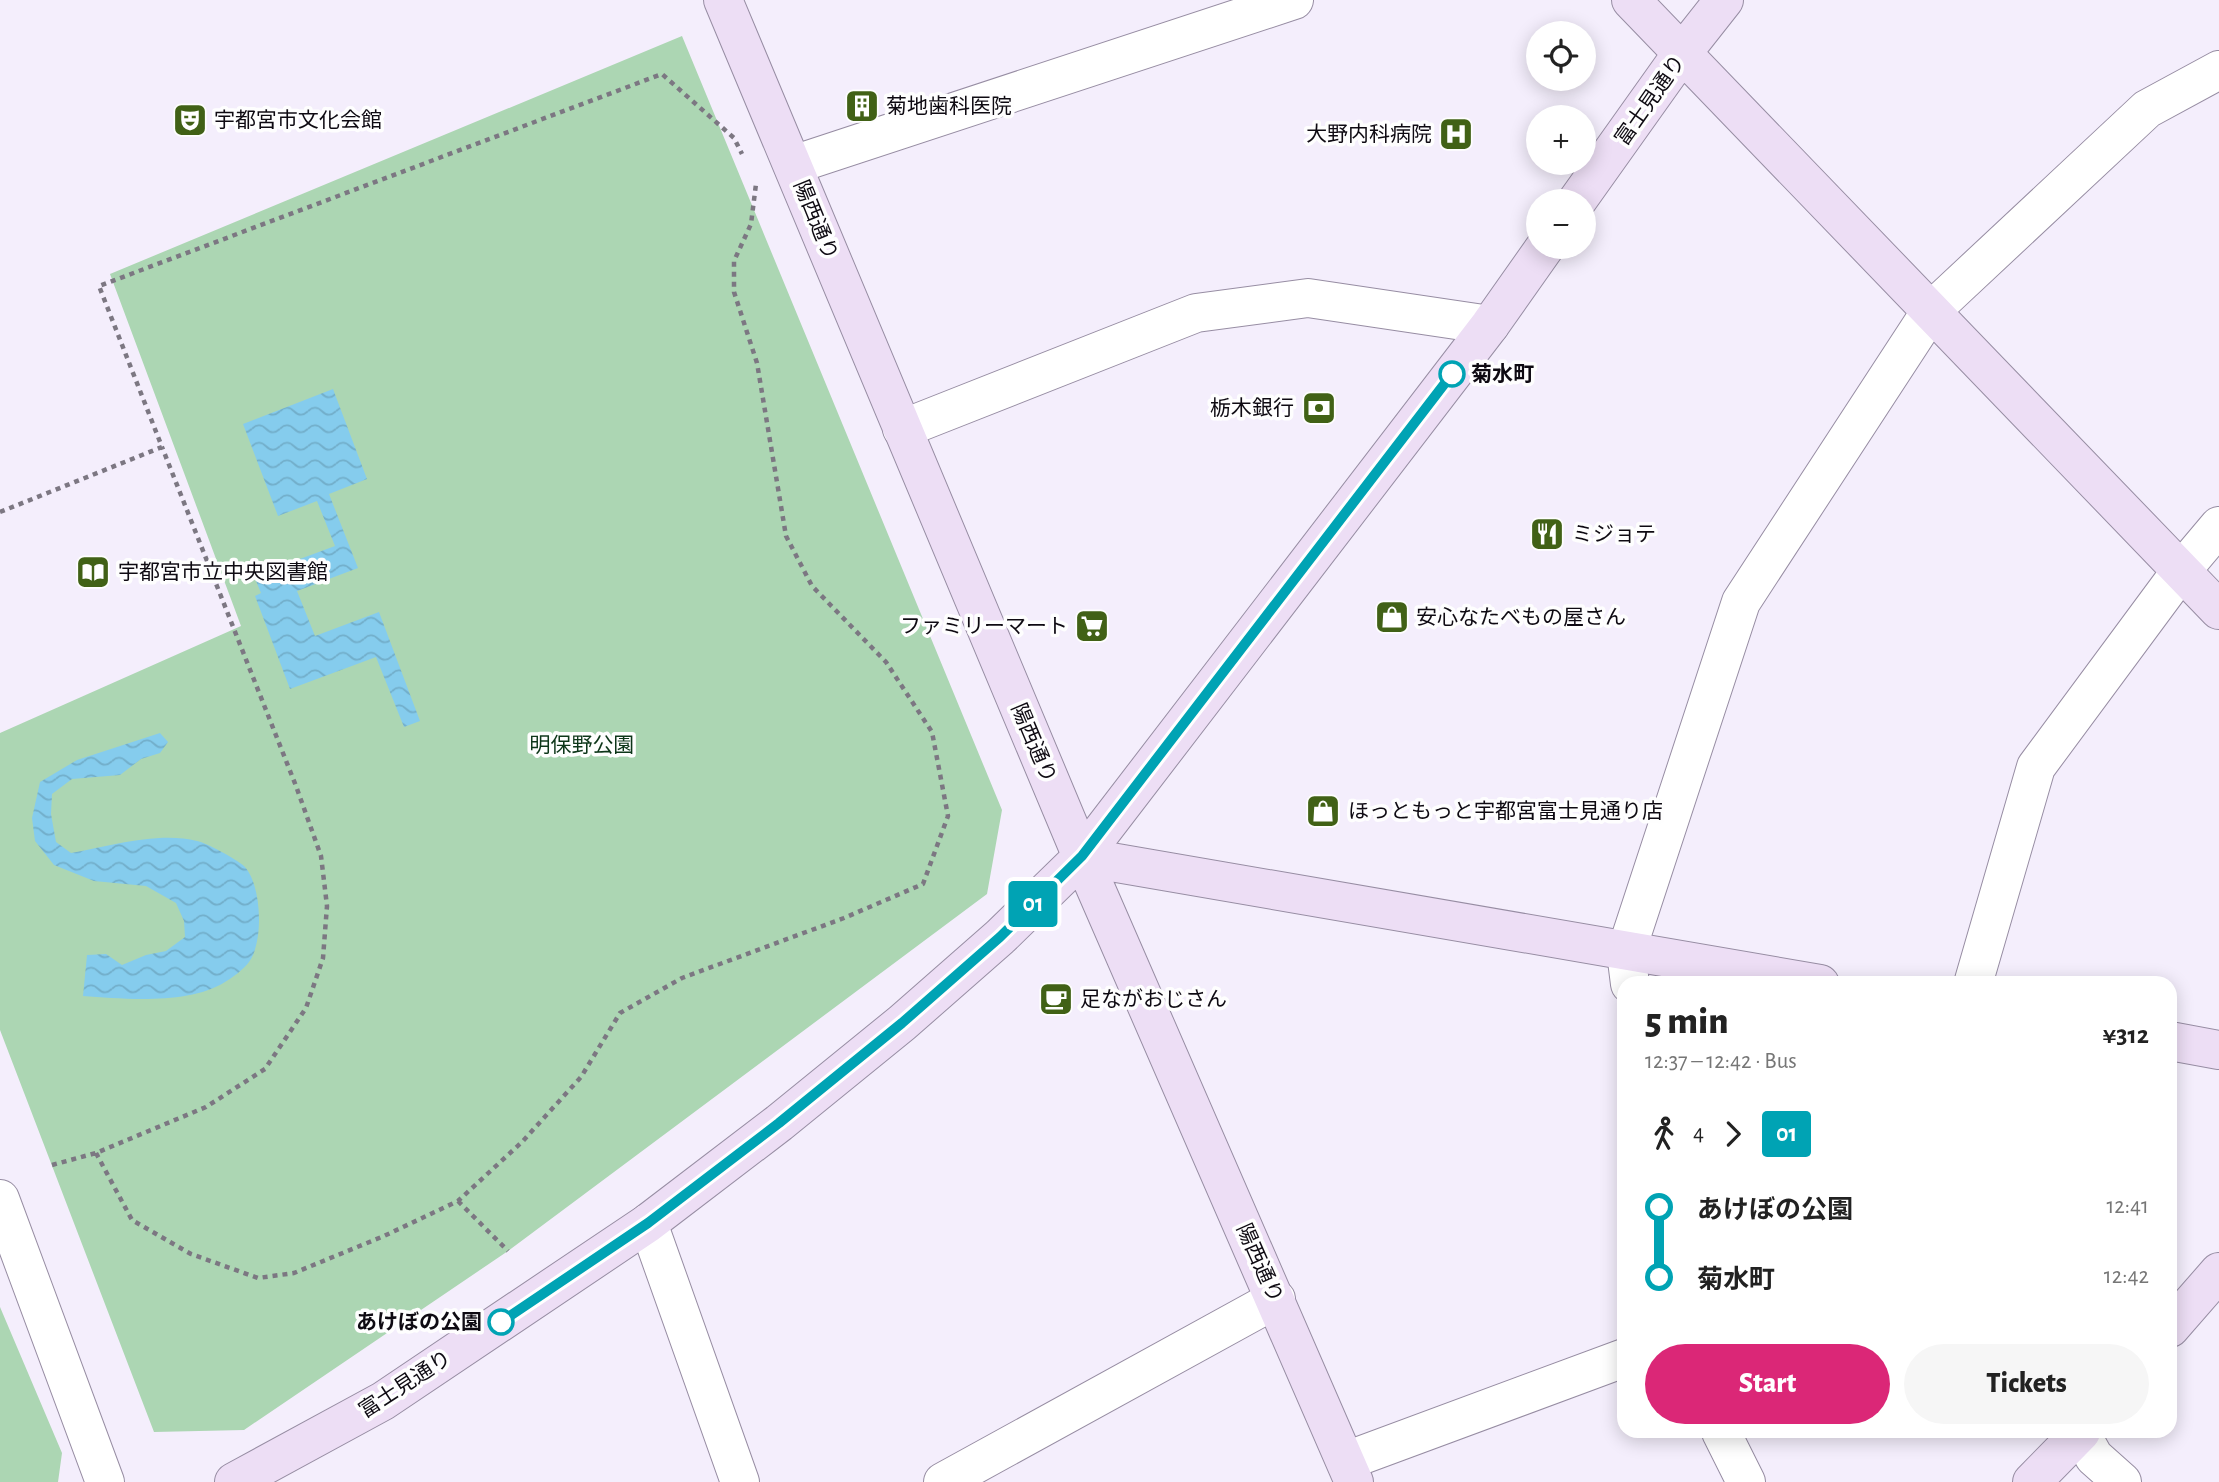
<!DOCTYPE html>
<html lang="en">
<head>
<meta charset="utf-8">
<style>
	:root { --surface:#fff; --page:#f6f6f6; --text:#222; --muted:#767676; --accent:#db2777 }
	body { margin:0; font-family:"Alegreya Sans","Noto Sans JP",sans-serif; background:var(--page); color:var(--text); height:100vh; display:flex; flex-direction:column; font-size:26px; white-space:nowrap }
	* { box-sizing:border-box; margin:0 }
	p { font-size:23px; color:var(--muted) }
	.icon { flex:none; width:38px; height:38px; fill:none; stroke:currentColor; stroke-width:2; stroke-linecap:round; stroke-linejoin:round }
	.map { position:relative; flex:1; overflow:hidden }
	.drawer { position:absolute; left:1617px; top:976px; width:560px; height:462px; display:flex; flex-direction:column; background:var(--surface); border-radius:21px; box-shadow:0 4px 18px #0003 }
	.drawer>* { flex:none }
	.badge { padding:0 14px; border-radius:5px; font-size:24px; line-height:46px }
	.buttons { position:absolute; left:1526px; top:21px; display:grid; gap:14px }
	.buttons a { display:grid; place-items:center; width:70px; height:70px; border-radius:50%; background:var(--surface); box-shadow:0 4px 18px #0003; font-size:35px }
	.map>.badge { position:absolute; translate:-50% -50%; box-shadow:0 0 0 4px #fff }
	.legs { display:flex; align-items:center; gap:10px; height:77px; padding:0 28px; font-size:23px }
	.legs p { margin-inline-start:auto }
	.head { display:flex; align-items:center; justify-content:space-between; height:119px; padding:0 28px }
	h1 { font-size:38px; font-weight:800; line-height:52px }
	.action { display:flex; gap:14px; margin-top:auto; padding:14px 28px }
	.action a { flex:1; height:80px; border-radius:42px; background:var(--accent); color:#fff; font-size:28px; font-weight:800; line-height:80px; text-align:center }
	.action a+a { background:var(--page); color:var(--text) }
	ul { padding:0 28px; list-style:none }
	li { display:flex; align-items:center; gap:24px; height:70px; font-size:26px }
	li i { display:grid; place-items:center; width:10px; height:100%; margin:0 9px; background:currentColor }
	li i::after { content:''; width:18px; height:18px; margin:-9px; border:5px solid; border-radius:50%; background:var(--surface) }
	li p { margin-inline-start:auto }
	li:first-child i { background:linear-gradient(#0000 50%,currentColor 0) }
	li:last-child i { background:linear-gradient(currentColor 50%,#0000 0) }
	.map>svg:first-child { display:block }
	.park { fill:#acd6b3 }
	.water { fill:url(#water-waves) }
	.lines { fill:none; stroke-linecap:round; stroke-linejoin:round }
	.street-casing { stroke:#978da3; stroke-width:40 }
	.secondary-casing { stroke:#978da3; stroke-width:40 }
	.path { stroke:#7c7782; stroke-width:4.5; stroke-dasharray:5 5; stroke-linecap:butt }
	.street { stroke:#fff; stroke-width:38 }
	.secondary { stroke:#eddef5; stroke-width:38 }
	.line-1-casing { stroke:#fff; stroke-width:16 }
	.line-1 { stroke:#00a3b4; stroke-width:10 }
	.stop-1-dot { fill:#fff; stroke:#00a3b4; stroke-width:3.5 }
	.labels { text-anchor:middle; stroke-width:7; stroke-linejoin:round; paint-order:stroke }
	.street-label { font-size:21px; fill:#0e0a12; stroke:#fefefe }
	.poi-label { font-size:21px; fill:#0e0a12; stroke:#fefefe; text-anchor:start }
	.stop-label { font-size:21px; font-weight:bold; fill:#0e0a12; stroke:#fefefe; text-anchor:start }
	.park-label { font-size:21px; fill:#0d3619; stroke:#fefefe }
</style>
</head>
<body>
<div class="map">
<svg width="2219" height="1482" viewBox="0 0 2219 1482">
	<defs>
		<pattern id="water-waves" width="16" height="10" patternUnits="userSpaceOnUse" patternTransform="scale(1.75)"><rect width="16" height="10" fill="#85cced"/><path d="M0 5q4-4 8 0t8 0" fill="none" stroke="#72aeca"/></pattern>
	</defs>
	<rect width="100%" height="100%" fill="#f4eefc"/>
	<path class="park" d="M682,36l320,774 -15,84 -479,357 -264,179 -90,2 -154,-402v-297l241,-107 -131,-352z
		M0,1307l62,146 -4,29h-58z"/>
	<path class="water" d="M333,389l34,90 -38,15 29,74 -61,23 18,45 64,-24 41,109 -16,6 -28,-70 -86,32 -35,-93 6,-3 -7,-17 81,-30 -18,-45 -39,15 -35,-92z
		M160,733l8,9 -8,11 -19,6 -21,16 -48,4 -20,15 -1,20 5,28 15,11c37,-7 89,-22 126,-12 10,2 39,18 47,25 18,18 20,76 5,96 -5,7 -17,16 -24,20 -36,23 -101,17 -142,14l4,-41 19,-1 16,11 24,-10 20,-4 19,-14 -1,-16 -8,-18 -30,-17 -52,-5 -40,-16 -19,-24 -3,-23 8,-36 37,-22z"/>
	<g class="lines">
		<g class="street-casing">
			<path id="street" d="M793,165l501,-165
				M902,429l294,-116 112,-15 182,27
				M1630,984l-4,-32 115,-350 190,-291 216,-202 72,-39
				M1973,984l63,-217 145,-196 38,-45
				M0,1199l105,283
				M648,1223l92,259
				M1721,1432l25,50
				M2080,1432l14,25 28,25
				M1346,1461l278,-103
				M943,1482l333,-183"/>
		</g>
		<g class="secondary-casing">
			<path id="secondary" d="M723,0l359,857 272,625
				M1631,0l588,610
				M1577,201l106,-149 41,-52
				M1082,857l738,127
				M2170,1041l49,9
				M2170,1328l49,-56
				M234,1482l149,-81 265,-178 131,-100 123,-100 98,-86 82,-80 408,-532 55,-78
				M2032,1482l49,-50"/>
		</g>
		<path class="path" d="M0,512l162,-65 -63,-161 563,-212 72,64 8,16
			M96,1153l36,67 59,34 67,24 36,-5 90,-37 74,-35 64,-59 59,-65 39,-64 62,-35 162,-60 79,-34 25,-68 -16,-84 -46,-70 -74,-76 -26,-50 -29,-173 -23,-71v-31l17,-37 5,-40
			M52,1165l44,-12 110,-46 59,-38 41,-61 17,-50 4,-52 -6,-50 -25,-70 -134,-339
			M458,1201l50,50"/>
		<use href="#street" class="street"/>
		<use href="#secondary" class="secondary"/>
	</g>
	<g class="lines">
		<g class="line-1-casing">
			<path id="line-1" d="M501,1322l147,-99 131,-100 123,-100 98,-86 82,-81 370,-482"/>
		</g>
		<use href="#line-1" class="line-1"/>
	</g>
	<defs>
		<g id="building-square" transform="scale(1.75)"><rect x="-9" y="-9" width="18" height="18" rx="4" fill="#416116" stroke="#fefefe"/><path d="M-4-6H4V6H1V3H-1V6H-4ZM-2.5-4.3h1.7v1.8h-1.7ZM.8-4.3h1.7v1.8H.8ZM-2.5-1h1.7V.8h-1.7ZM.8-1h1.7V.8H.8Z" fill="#fff"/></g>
		<g id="theatre-square" transform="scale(1.75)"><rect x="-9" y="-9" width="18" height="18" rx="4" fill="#416116" stroke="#fefefe"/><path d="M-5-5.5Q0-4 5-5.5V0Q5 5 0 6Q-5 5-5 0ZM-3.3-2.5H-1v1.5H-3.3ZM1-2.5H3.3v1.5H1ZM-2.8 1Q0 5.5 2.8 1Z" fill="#fff"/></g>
		<g id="hospital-square" transform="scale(1.75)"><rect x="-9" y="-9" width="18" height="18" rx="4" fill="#416116" stroke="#fefefe"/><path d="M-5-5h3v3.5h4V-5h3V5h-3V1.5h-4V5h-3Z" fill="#fff"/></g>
		<g id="bank-square" transform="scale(1.75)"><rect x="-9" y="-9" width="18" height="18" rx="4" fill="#416116" stroke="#fefefe"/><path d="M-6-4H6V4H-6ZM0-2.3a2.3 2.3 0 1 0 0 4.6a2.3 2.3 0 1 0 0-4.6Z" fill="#fff"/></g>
		<g id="restaurant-square" transform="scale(1.75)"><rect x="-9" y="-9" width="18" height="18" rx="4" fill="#416116" stroke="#fefefe"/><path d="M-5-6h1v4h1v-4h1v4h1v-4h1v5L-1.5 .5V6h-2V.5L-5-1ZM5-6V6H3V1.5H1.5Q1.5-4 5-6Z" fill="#fff"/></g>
		<g id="library-square" transform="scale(1.75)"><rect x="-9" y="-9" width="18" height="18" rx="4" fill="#416116" stroke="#fefefe"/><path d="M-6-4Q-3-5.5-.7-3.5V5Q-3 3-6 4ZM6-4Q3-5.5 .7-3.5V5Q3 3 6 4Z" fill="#fff"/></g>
		<g id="shop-square" transform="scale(1.75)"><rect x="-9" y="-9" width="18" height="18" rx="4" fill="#416116" stroke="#fefefe"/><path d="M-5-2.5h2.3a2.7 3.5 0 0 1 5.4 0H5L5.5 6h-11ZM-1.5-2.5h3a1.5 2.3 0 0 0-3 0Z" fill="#fff"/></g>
		<g id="supermarket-square" transform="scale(1.75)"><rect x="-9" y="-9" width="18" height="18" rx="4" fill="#416116" stroke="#fefefe"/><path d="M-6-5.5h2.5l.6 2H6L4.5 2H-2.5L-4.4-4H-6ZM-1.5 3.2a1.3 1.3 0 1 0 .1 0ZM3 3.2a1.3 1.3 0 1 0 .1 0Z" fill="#fff"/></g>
		<g id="cafe-square" transform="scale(1.75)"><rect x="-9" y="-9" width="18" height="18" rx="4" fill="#416116" stroke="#fefefe"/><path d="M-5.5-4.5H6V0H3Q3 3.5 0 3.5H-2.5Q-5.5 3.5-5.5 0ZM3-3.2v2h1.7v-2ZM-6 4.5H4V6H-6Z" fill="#fff"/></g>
	</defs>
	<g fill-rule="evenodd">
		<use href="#building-square" x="862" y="106"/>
		<use href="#theatre-square" x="190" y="120"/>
		<use href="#hospital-square" x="1456" y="134"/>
		<use href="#bank-square" x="1319" y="408"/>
		<use href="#restaurant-square" x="1547" y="534"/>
		<use href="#library-square" x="93" y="572"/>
		<use href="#shop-square" x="1392" y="617"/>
		<use href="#supermarket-square" x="1092" y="626"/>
		<use href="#shop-square" x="1323" y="811"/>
		<use href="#cafe-square" x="1056" y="999"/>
	</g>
	<g class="stop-1-dot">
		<circle cx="1452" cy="374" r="12"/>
		<circle cx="501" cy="1322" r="12"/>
	</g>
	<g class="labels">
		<g class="street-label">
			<text transform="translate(1650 100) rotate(-55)" y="7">富士見通り</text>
			<text transform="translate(816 220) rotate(68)" y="7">陽西通り</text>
			<text transform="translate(1034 743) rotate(67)" y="7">陽西通り</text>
			<text transform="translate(1260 1263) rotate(66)" y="7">陽西通り</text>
			<text transform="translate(405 1384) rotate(-33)" y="7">富士見通り</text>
		</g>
		<g class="poi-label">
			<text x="886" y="113">菊地歯科医院</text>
			<text x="214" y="127">宇都宮市文化会館</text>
			<text x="1432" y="141" text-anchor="end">大野内科病院</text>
			<text x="1294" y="415" text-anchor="end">栃木銀行</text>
			<text x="1572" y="541">ミジョテ</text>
			<text x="118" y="579">宇都宮市立中央図書館</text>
			<text x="1416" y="624">安心なたべもの屋さん</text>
			<text x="1068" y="633" text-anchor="end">ファミリーマート</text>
			<text x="1348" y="818">ほっともっと宇都宮富士見通り店</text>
			<text x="1080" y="1006">足ながおじさん</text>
		</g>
		<g class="stop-label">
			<text x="1471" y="381">菊水町</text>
			<text x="482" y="1329" text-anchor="end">あけぼの公園</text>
		</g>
		<g class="park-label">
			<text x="582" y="752">明保野公園</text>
		</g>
	</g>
</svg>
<div class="buttons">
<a><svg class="icon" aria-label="locate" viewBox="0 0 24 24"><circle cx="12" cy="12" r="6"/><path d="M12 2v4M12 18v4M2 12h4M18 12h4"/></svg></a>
<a>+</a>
<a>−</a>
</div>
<b class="badge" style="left:1033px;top:904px;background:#00a3b4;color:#fff">01</b>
<section class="drawer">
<div class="head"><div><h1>5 min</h1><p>12:37 – 12:42 · Bus</p></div><b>¥312</b></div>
<div class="legs"><svg class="icon" aria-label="walk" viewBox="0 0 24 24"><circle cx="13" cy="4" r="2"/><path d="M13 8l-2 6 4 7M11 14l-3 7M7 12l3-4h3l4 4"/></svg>4<svg class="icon" aria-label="forward" viewBox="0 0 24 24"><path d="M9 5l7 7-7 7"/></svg><b class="badge" style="background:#00a3b4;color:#fff">01</b></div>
<ul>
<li><i style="color:#00a3b4"></i><b>あけぼの公園</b><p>12:41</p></li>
<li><i style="color:#00a3b4"></i><b>菊水町</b><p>12:42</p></li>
</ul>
<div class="action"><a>Start</a><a>Tickets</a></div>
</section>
</div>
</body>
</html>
